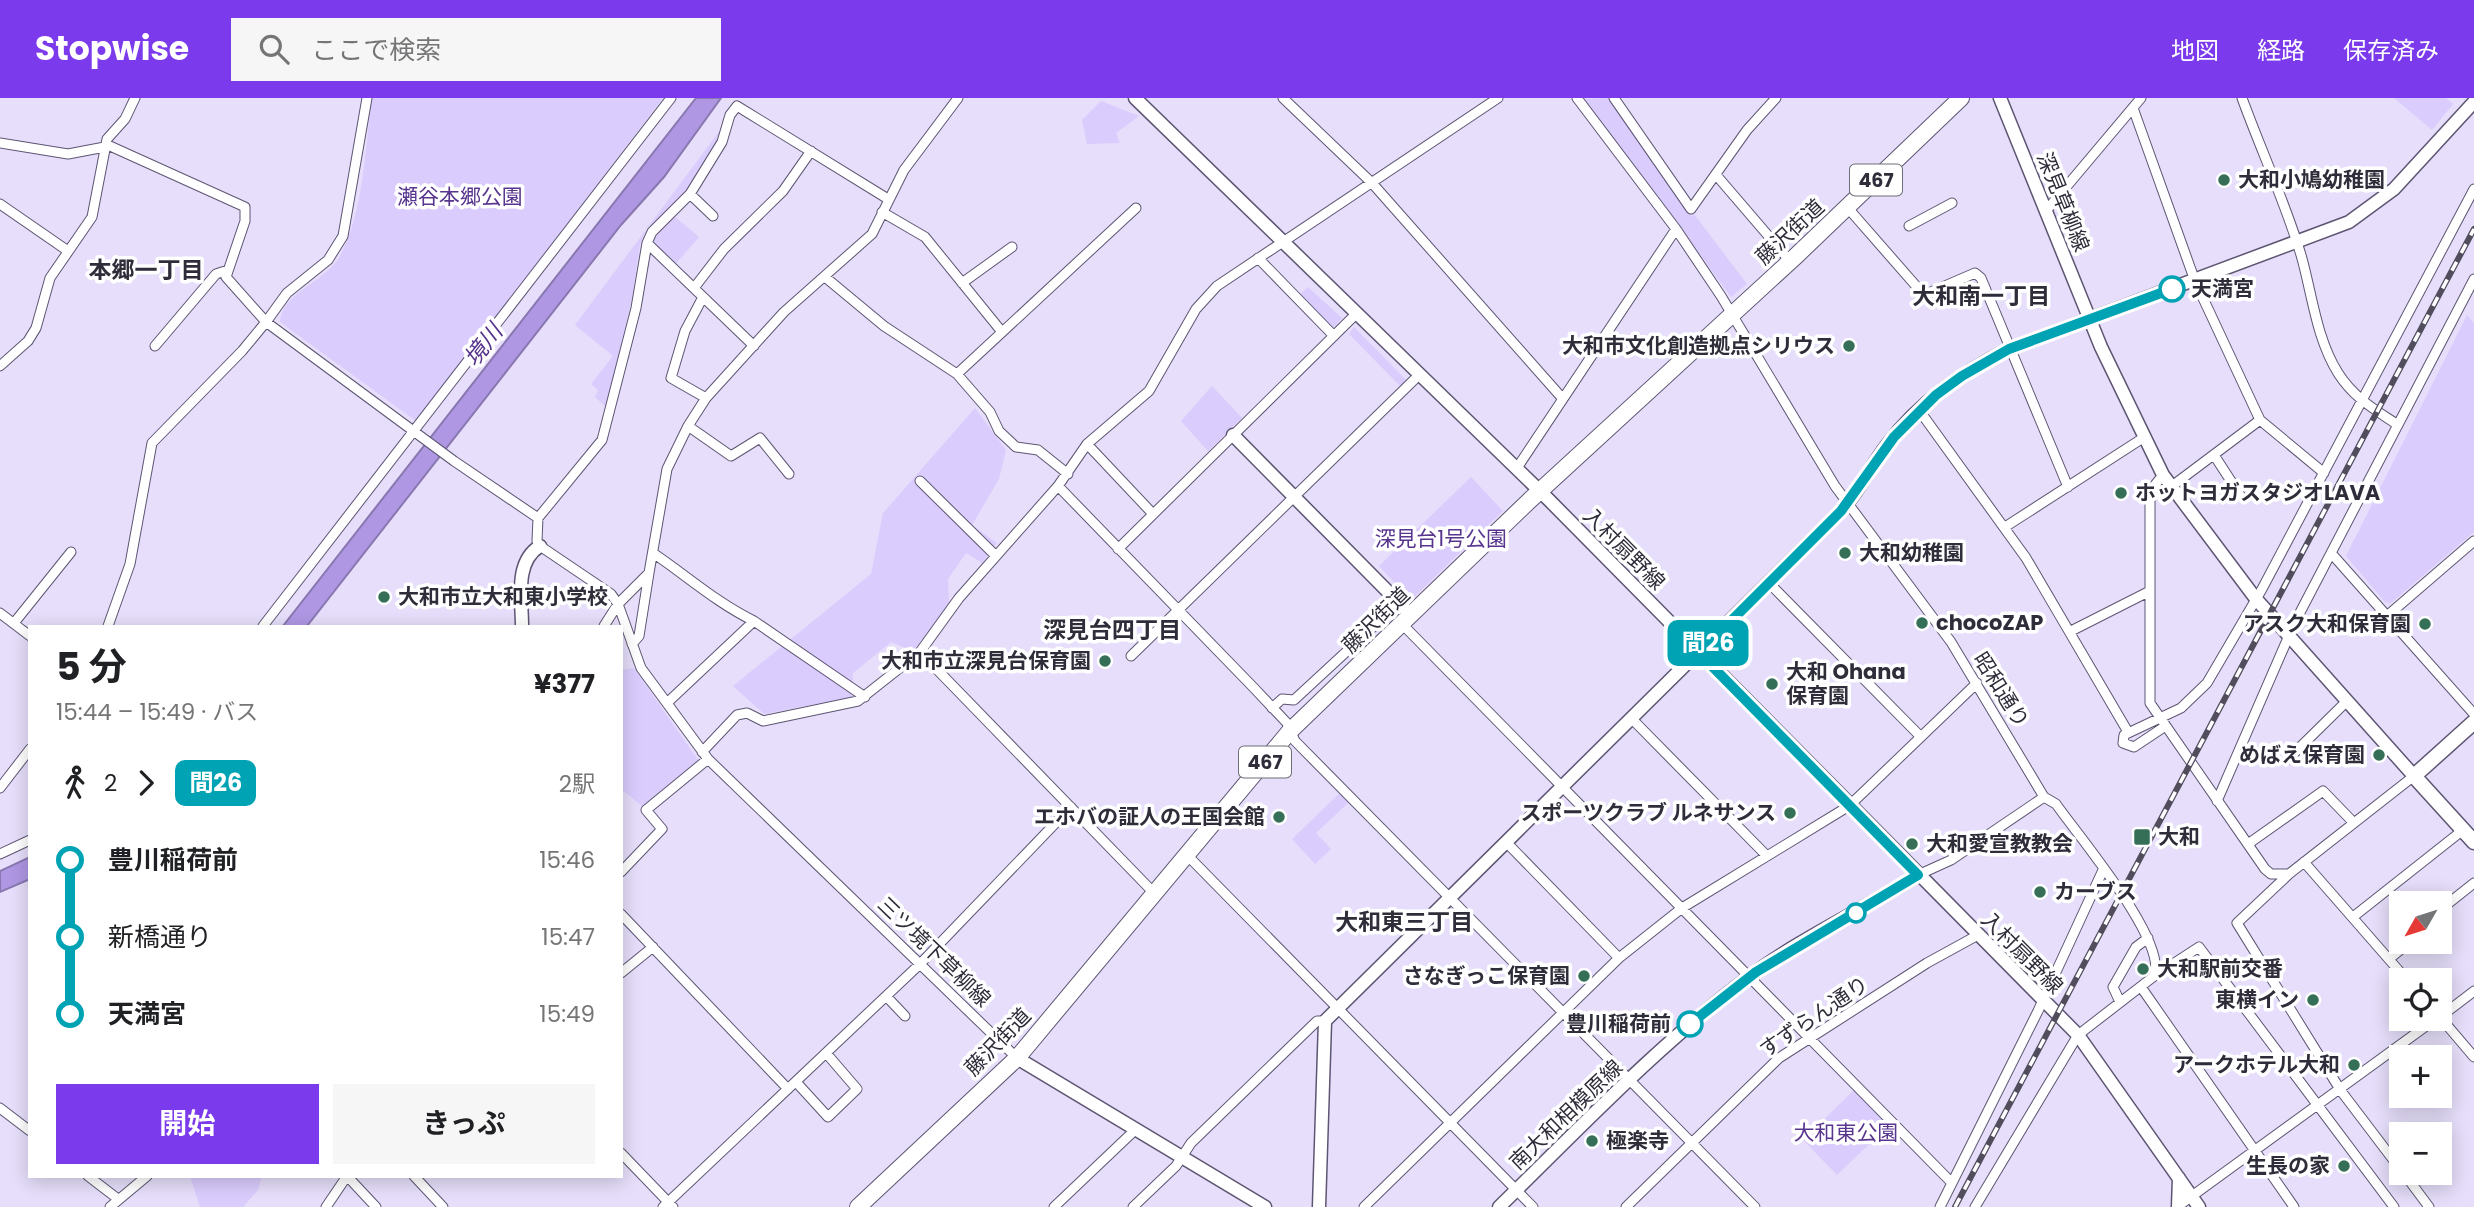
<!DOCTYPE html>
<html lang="ja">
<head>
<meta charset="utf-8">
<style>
	:root { --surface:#fff; --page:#f6f6f6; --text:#202124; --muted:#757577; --accent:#7c3aed }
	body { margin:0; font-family:Poppins,"Noto Sans JP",sans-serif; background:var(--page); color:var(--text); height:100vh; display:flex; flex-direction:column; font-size:26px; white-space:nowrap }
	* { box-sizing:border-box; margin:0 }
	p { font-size:23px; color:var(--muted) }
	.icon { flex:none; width:38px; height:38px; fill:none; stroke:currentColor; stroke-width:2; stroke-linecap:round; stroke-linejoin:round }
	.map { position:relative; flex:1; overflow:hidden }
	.panel { position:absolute; left:28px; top:527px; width:595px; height:553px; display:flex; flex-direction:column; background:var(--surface); border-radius:0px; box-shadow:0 4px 18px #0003 }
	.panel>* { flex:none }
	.badge { padding:0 14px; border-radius:10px; font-size:24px; line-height:46px }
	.needle { width:46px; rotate:231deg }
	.buttons { position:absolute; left:2389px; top:793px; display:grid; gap:14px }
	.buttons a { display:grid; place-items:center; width:63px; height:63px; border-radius:0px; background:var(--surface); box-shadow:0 4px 18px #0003; font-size:35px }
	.map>.badge { position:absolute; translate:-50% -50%; box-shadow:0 0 0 4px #fff }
	.legs { display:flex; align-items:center; gap:10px; height:77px; padding:0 28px; font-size:23px }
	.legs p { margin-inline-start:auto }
	.summary { display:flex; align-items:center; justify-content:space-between; height:119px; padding:0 28px }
	h1 { font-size:38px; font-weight:700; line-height:52px }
	.action { display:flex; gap:14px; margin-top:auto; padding:14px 28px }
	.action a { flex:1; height:80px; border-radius:0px; background:var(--accent); color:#fff; font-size:28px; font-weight:700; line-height:80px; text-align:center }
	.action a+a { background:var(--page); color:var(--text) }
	ul { padding:0 28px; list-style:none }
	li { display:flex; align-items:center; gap:24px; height:77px; font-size:26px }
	li i { display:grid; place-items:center; width:10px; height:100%; margin:0 9px; background:currentColor }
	li i::after { content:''; width:18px; height:18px; margin:-9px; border:5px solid; border-radius:50%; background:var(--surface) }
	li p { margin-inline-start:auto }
	li:first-child i { background:linear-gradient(#0000 50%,currentColor 0) }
	li:last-child i { background:linear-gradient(currentColor 50%,#0000 0) }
	header { display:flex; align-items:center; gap:42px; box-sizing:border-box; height:98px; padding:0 35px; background:var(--accent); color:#fff }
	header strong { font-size:33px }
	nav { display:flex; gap:38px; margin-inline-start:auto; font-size:24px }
	.search { width:490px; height:63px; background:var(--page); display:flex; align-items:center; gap:18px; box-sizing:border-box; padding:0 24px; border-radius:0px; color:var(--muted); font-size:26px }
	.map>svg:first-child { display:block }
	.green { fill:#daccfd }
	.water { fill:#af97e3; stroke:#8977b0; stroke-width:2 }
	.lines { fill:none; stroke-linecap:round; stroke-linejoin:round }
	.street-casing { stroke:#5d5572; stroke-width:11 }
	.secondary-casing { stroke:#5d5572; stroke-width:15 }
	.primary-casing { stroke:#5d5572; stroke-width:17 }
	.highway-casing { stroke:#5d5572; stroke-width:18 }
	.street { stroke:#fff; stroke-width:9 }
	.secondary { stroke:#fff; stroke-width:12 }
	.primary { stroke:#fff; stroke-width:14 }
	.highway { stroke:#fff; stroke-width:16 }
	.rail-casing { stroke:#514d5d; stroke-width:6 }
	.rail { stroke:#fff; stroke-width:3.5; stroke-dasharray:10; stroke-linecap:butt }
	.line-1-casing { stroke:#fff; stroke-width:16 }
	.line-1 { stroke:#00a3b4; stroke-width:10 }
	.poi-dot { fill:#356f58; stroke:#fff; stroke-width:2.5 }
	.stop-1-dot { fill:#fff; stroke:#00a3b4; stroke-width:3.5 }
	.labels { text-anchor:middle; stroke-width:7; stroke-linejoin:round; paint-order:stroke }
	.shield { fill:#fff; stroke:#6e6c75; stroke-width:2 }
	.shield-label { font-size:19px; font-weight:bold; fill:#302d3a }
	.poi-label { font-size:21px; font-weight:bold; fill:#302d3a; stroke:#fff; text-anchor:start }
	.park-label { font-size:21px; fill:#58358e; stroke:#fff }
	.street-label { font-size:21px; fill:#302d3a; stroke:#fff }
	.stop-label { font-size:21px; font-weight:bold; fill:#302d3a; stroke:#fff; text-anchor:start }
	.neighbourhood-label { font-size:23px; font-weight:bold; fill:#302d3a; stroke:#fff }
	.water-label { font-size:23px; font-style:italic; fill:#56348c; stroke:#fff }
</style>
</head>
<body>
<header>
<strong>Stopwise</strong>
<div class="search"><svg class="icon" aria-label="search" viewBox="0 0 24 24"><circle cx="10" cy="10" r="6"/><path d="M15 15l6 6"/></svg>ここで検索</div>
<nav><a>地図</a><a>経路</a><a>保存済み</a></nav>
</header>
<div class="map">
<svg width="2474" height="1109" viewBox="0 0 2474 1109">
	<rect width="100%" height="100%" fill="#e6defa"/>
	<path class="green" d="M372,0h291l-247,323 -136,-99c2,-30 46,-40 60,-66 24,-44 25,-109 32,-158z
		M1609,0l83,118 2,-2 53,70 -16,13 -146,-198z
		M2394,0h52l7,6 -21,26z
		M1101,3l38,15 -23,17 4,10 -33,1 -5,-24z
		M721,31l-1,9 -35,57 -34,31 -3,-1 -8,20 -8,53 -26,109 -11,-10 3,-7 -7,-6 22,-28 -38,-31z
		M673,117l26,22 -26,30 -22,-20 5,-14z
		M1308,189l34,31 -9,10 -34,-33z
		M2467,217l7,8v209l-83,71 -6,-1 -39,-46z
		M1354,229l53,54 -7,5 -51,-52z
		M1212,288l30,32 -34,33 -27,-30z
		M975,310l31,42 -7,29 -27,46 25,18 -15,20 -16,-10 -18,26 1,25 -36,47 -22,-9 -38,31 -1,24 -88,17 -31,-28 138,-112 12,-61z
		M1471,379l32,34 -92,89 -32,-34z
		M634,570l64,92 -56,46 -21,-17v-119z
		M1340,695l9,9 -33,31 15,16 -16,15 -23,-25z
		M1854,992l35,35 -52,50 -34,-35z
		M190,1078h72l-4,14 -15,17h-43z"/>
	<path class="water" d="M696,0h25l-57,79 -43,48 -314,401h-24z
		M30,759v22l-30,13v-21z"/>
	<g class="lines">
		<g class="street-casing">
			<path id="street" d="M367,0l-24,138 -15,24 -41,33 -21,29 188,139 84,57 -1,23 3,5 71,48 7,10 23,64 67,91 309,299
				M1283,0l89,85 191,216
				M1577,0l99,131 45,67 114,190 116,156 93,155
				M1614,0l77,111 56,-79 29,-32
				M2242,0c19,52 43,104 59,157 11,38 15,83 37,118 16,25 36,36 60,52
				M2133,10l62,173 65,139 64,53
				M0,45l68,11 42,-8 135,61v14l-19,56 40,45 -24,29 -90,92 -22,121 -22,62
				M1717,78l73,85
				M690,96l23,22
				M0,106l68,47
				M1847,109l77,88 51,-22 6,5 87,209
				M882,114l43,25 77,95
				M2045,114l96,-114
				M1909,128l43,-23
				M647,145l107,103
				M1258,160l76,78
				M825,179l59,49 73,48 33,38 9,19 17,16 22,3 30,24
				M962,185l50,-36
				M694,190l30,-39 59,-58 28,-40
				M703,199l-18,34 -14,47 35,20
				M155,248l61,-72 12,-4
				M0,268l28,-25 8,-13 14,-50 42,-61 15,-78 18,-20 10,-21
				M957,276l179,-166
				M1919,312l107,148 102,174
				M688,328l43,30 29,-18 29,36
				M1087,346l66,70
				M2214,357l26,40
				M1517,370l159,-239
				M2163,377l-9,11 -4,13v204l115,166 6,5h18
				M920,383l76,75
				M1058,388l195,201 34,36 8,18 460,466
				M2172,388l88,-66
				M538,420l64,-78 34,-132 11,-65 5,-11 38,-38 32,-52 8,-27 7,-9 151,93
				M2005,429l138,-89
				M1118,451l238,-235
				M653,455c34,23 64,50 101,68l-86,81
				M2331,455l143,161
				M1769,485l152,154
				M0,515l30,23
				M2387,518l87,-75
				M754,523l111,76
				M14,525l57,-71
				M1402,526l550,559
				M263,528l408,-528
				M604,528l14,-22 31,-31 18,-104 21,-43 18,-28 78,-86 88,-78 32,-64 54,-72
				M2071,533l77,-39
				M632,546l7,-8 10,-63
				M920,554l234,241
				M1131,558l288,-281
				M1272,610l10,-9 12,1 105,-97
				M1631,620l136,138
				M2164,629l-30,20 -11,-4 1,-8 57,-27 26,-25 55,-94 212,-400
				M702,654l35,-37 10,-2 16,8 95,-20 62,-49 39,-54 99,-112 29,-42 62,-53 47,-82 21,-23 281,-188
				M2288,661l59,-58
				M0,690l30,-39
				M2044,699l12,7c20,29 116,142 97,173
				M2217,703l77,-177 180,-345
				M1506,744l113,116
				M2248,746l75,-53 31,32
				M0,756l30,-14
				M1187,757l346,352
				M2304,764l103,118
				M621,774l41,-43 -16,-19 62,-51
				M1918,777l33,-15 93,-63
				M2440,812l34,-27
				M621,816l167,175
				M2353,819l110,-87
				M2389,861l21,-17
				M621,875l32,-26
				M2141,889l153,220
				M886,898l19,20
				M2120,904l-7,-15 23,-40 12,-9
				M2440,919l34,40
				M2440,919l34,-26
				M796,984l32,35 29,-28 -31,-36
				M0,1010l30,23
				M621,1055l52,54
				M2401,1072l-60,-79 -104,-168 52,-49 125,-98
				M2403,1074l26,35
				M88,1078l30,23
				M347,1078l29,31
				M414,1078l29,31
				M110,1109l37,-31
				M326,1109l21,-31
				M663,1109l257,-243 151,-157
				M1054,1109l81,-77
				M1133,1109l43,-41 15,-23 126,-122h8
				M1364,1109l255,-249 63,-50 167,-102 128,-123
				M1626,1109l153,-149 148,-95 51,-28
				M1940,1109l98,-196 65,-141
				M1975,1109l103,-172 75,-58 46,-30 195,260
				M2177,1109l260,-189"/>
		</g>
		<g class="secondary-casing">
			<path id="secondary" d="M1135,0l413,401 530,536 121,172
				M2000,0l101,249 62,128 93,124 158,177
				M1233,337l178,180
				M522,528c0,-27 -8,-64 18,-80
				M1017,960l248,149
				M1319,1109l6,-186 516,-510c18,-20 30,-45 46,-66 32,-43 75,-72 122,-96l340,-127 45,-33 80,-87
				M1499,1109c81,-79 159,-162 250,-230 52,-39 114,-67 169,-102
				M2178,1109l1,-29"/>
		</g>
		<g class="primary-casing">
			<path id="primary" d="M2474,624l-60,54 60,66"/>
		</g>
		<g class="highway-casing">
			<path id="highway" d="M858,1109l159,-149 273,-327 240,-231 267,-245 164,-157"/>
		</g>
		<use href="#street" class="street"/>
		<use href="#secondary" class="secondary"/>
		<use href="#primary" class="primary"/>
		<use href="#highway" class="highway"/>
		<g class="rail-casing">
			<path id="rail" d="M1955,1109l519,-978"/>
		</g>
		<use href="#rail" class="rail"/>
	</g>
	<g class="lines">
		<g class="line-1-casing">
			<path id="line-1" d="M1690,926l66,-52 162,-97 -219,-222 142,-142 53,-74 42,-42 26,-19 47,-27 163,-60"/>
		</g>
		<use href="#line-1" class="line-1"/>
	</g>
	<g class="poi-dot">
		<circle cx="2224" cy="82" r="7"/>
		<circle cx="1849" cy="248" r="7"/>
		<circle cx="2121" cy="395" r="7"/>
		<circle cx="1845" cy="455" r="7"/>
		<circle cx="384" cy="499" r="7"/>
		<circle cx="1922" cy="525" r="7"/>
		<circle cx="2425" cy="526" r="7"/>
		<circle cx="1105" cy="563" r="7"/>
		<circle cx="1772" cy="586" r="7"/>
		<circle cx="2379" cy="657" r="7"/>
		<circle cx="1790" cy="715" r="7"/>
		<circle cx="1279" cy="719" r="7"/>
		<rect x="2133" y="730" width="18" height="18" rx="3.5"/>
		<circle cx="1912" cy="746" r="7"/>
		<circle cx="2040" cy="794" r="7"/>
		<circle cx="2143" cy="871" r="7"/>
		<circle cx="1584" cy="878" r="7"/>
		<circle cx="2313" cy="902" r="7"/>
		<circle cx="2354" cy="967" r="7"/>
		<circle cx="1592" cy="1043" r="7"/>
		<circle cx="2344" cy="1068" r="7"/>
	</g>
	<g class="stop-1-dot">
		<circle cx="2172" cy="191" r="12"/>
		<circle cx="1856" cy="815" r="9"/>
		<circle cx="1690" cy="926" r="12"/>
	</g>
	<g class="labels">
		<g class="shield">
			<rect x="1850" y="66.5" width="52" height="31" rx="5"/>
			<rect x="1239" y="648.5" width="52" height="31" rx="5"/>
		</g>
		<g class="shield-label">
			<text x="1876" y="89">467</text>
			<text x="1265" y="671">467</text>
		</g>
		<g class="poi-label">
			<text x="2238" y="89">大和小鳩幼稚園</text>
			<text x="1835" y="255" text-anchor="end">大和市文化創造拠点シリウス</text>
			<text x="2135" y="402">ホットヨガスタジオLAVA</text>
			<text x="1859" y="462">大和幼稚園</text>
			<text x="398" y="506">大和市立大和東小学校</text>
			<text x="1936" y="532">chocoZAP</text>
			<text x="2411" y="533" text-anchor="end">アスク大和保育園</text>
			<text x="1091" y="570" text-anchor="end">大和市立深見台保育園</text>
			<text x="1786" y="581">大和 Ohana<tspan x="1786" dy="24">保育園</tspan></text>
			<text x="2365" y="664" text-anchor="end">めばえ保育園</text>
			<text x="1776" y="722" text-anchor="end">スポーツクラブ ルネサンス</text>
			<text x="1265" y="726" text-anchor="end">エホバの証人の王国会館</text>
			<text x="2158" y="746">大和</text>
			<text x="1926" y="753">大和愛宣教教会</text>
			<text x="2054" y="801">カーブス</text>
			<text x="2157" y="878">大和駅前交番</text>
			<text x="1570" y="885" text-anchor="end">さなぎっこ保育園</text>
			<text x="2299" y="909" text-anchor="end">東横イン</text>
			<text x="2340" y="974" text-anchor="end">アークホテル大和</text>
			<text x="1606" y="1050">極楽寺</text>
			<text x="2330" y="1075" text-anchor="end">生長の家</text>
		</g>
		<g class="park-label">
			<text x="460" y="106">瀬谷本郷公園</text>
			<text x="1441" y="448">深見台1号公園</text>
			<text x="1846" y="1042">大和東公園</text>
		</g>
		<g class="street-label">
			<text transform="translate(2063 104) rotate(68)" y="7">深見草柳線</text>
			<text transform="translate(1790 134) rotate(-43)" y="7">藤沢街道</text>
			<text transform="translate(1624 451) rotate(45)" y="7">入村扇野線</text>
			<text transform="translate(1376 522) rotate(-44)" y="7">藤沢街道</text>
			<text transform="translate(2001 592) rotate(58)" y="7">昭和通り</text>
			<text transform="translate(934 854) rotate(44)" y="7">三ツ境下草柳線</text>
			<text transform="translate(2022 855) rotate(45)" y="7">入村扇野線</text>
			<text transform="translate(1814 919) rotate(-34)" y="7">すずらん通り</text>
			<text transform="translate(998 944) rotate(-46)" y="7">藤沢街道</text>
			<text transform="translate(1566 1017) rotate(-44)" y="7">南大和相模原線</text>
		</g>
		<g class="stop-label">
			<text x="2191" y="198">天満宮</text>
			<text x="1671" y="933" text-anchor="end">豊川稲荷前</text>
		</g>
		<g class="neighbourhood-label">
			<text x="146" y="180">本郷一丁目</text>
			<text x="1981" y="206">大和南一丁目</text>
			<text x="1112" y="540">深見台四丁目</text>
			<text x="1404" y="832">大和東三丁目</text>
		</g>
		<g class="water-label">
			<text transform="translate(483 247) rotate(-52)" y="8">境川</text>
		</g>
	</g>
</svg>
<div class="buttons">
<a><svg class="needle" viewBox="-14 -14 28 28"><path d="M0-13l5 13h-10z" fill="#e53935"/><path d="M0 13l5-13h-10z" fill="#757577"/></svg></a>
<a><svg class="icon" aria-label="locate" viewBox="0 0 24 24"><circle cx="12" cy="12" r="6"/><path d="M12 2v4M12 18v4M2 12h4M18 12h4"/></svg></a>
<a>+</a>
<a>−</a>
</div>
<b class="badge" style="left:1708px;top:545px;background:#00a3b4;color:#fff">間26</b>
<section class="panel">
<div class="summary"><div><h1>5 分</h1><p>15:44 – 15:49 · バス</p></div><b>¥377</b></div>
<div class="legs"><svg class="icon" aria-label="walk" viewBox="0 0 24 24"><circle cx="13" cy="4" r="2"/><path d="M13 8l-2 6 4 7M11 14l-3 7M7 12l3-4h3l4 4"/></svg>2<svg class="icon" aria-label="forward" viewBox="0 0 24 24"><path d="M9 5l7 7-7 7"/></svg><b class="badge" style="background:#00a3b4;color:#fff">間26</b><p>2駅</p></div>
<ul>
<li><i style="color:#00a3b4"></i><b>豊川稲荷前</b><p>15:46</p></li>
<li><i style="color:#00a3b4"></i><span>新橋通り</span><p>15:47</p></li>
<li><i style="color:#00a3b4"></i><b>天満宮</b><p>15:49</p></li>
</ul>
<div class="action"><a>開始</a><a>きっぷ</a></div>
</section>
</div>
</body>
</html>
